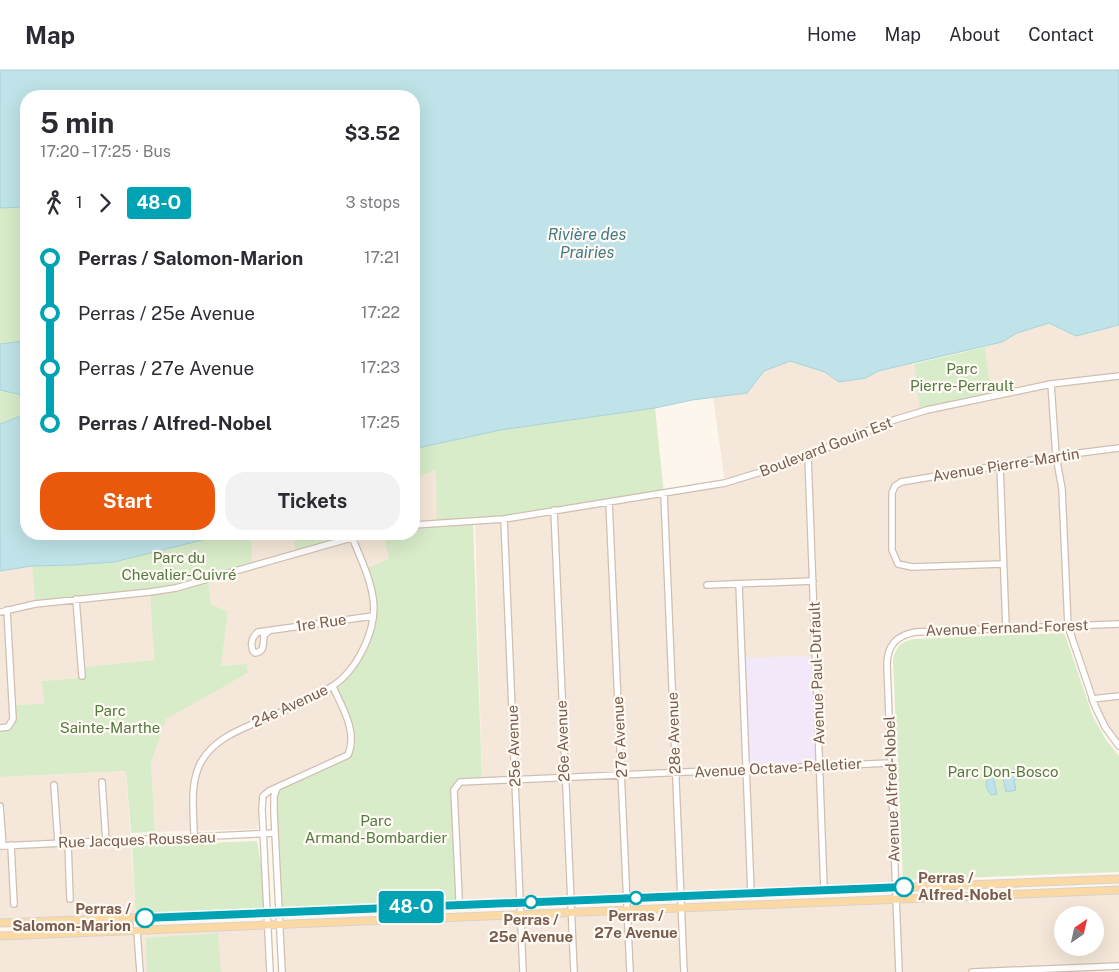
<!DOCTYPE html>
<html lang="en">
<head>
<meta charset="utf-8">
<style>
	:root { --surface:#fff; --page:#f2f2f3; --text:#2b2b33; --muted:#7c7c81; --line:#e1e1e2; --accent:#ea580c }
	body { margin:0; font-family:"Public Sans",sans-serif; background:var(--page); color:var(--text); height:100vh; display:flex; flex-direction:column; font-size:19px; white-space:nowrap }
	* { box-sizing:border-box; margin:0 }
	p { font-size:16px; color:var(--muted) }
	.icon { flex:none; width:28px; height:28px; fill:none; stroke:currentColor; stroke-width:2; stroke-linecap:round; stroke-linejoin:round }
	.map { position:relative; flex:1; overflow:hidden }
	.panel { position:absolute; left:20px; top:20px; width:400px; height:450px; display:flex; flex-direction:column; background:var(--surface); border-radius:20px; box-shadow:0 5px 20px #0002 }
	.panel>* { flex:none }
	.badge { padding:0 10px; border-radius:4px; font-size:18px; line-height:32px }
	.needle { width:32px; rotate:34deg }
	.controls { position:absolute; left:1054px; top:836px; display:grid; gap:10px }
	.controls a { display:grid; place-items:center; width:50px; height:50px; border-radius:50%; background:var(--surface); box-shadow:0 5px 20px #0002; font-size:25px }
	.map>.badge { position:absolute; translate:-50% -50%; box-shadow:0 0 0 2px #fff }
	.legs { display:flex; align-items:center; gap:8px; height:55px; padding:0 20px; font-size:16px }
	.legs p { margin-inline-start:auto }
	.overview { display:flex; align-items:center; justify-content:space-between; height:85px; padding:0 20px }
	h1 { font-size:28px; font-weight:700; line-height:38px }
	.button { display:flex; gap:10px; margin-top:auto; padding:10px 20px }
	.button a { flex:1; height:58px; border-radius:20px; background:var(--accent); color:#fff; font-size:20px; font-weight:700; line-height:58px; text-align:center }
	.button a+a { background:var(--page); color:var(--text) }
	ul { padding:0 20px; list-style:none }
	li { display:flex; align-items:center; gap:18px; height:55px; font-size:19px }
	li i { display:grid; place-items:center; width:8px; height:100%; margin:0 6px; background:currentColor }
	li i::after { content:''; width:12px; height:12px; margin:-6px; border:4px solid; border-radius:50%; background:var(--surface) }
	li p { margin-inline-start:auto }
	li:first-child i { background:linear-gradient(#0000 50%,currentColor 0) }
	li:last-child i { background:linear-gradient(currentColor 50%,#0000 0) }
	header { display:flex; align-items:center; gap:30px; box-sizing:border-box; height:70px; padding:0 25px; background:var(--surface); border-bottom:1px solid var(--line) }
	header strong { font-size:24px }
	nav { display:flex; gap:28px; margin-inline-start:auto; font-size:18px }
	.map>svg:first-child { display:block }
	.residential { fill:#f5e8da; fill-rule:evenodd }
	.education { fill:#f3e8fa }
	.green { fill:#d8ecc9 }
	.water { fill:#bfe3e8; stroke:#a5d3da }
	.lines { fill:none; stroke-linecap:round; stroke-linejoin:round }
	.minor-casing { stroke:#d1beb0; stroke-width:8 }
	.major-casing { stroke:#dad1cd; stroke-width:9 }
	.minor { stroke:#fff; stroke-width:5.5 }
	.major { stroke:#fbd9a5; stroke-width:7 }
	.line-1-casing { stroke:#fff; stroke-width:11 }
	.line-1 { stroke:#00a3b4; stroke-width:8 }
	.stop-1-dot { fill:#fff; stroke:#00a3b4; stroke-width:2.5 }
	.labels { text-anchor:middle; stroke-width:4.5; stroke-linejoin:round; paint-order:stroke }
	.park-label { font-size:15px; fill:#537a41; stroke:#fffaf3 }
	.street-label { font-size:15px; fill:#7a5c4d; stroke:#fffaf3 }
	.stop-label { font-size:15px; font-weight:bold; fill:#7a5c4d; stroke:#fffaf3 }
	.water-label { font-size:16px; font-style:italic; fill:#437c86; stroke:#fffaf3 }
</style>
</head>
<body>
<header>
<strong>Map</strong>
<nav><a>Home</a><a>Map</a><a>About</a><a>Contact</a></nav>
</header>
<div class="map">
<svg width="1119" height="902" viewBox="0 0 1119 902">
	<rect width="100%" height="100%" fill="#fdf6ec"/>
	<path class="residential" d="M1049,253l27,13 43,-11v421l-14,-19 -37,-101 -160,7 -19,17 6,237 -437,18 -3,-118 2,-3 25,-3 -7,-259 250,-39 -12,-86 34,-4 17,-22 26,-10 35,11 14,10 27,-4 12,-7 36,-8 6,49 72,-16 -7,-49 17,-5 15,-9z
		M436,400l2,54 -24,2v-47z
		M265,464h28l3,19 69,-19h18l6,25 -16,40v17l-23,109 -2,30 -85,41 -6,33 -102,3 -4,-69 15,-45 82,-45 -1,-9 -26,2 7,-54 -17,-7 -3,-26 43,-39z
		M32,496l3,38 115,-12 4,68 -71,7 -1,9 -4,2 -35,3 1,23 -33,21 -11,3v-157z
		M126,701l10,147 -136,5v-146z
		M1119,820v82h-837l-2,-48zM1062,845h33v33h-33z
		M265,858l2,44h-267v-36z"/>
	<path class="education" d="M816,586l4,109 -73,5 -5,-112z"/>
	<path class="green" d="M26,134v199l-6,6 6,2v3l-26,10v-216l23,-1z
		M985,277l7,49 -72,16 -6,-48z
		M655,338l9,86 -191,29 9,258h-19l-8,6 3,118 -178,7 -5,-120 9,-8 64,-29 3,-18 -18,-50 12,-12 22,-33 6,-43 -8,-30 24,-10 -6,-25h31v-9l23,-2 -1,-53 -22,9v-27l4,-4 82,-18z
		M226,464h39l-14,6 1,27 -44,12 3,25 17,8 -7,54 26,-2 1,9 -82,46 -15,44 4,69 -24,1 -5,-62 -126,6v-49l11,-3 2,-20 31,-1 -2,-23 36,-3 4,-2 1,-9 71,-7 -4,-68 -115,12 -3,-38 40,-1 42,-3z
		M293,464h72l-69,20z
		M1063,563l2,2 28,82 13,23 13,16v116l-216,8 -10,-220c2,-13 10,-20 22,-21z
		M257,771l10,61v11l-131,5 -4,-72z
		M218,863l3,39h-74l-1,-34z"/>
	<path class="water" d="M0,0h1119v255l-43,11 -27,-13 -32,10 -15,9 -124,29 -12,7 -27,4 -14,-10 -35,-11 -26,10 -17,22 -55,7 -37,8 -155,22 -82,18 -4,4v-356h-388v108l-3,3 -23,1z
		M24,271h2v60l-8,-7 -18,-4v-46z
		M26,344v120h200l-112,28 -42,3 -40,1 -32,5v-147z
		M1022,698l2,10 -10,2 2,10 -10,2 -4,-20z
		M993,707l4,17 -6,1c-5,-7 -9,-15 2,-18z"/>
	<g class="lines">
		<g class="minor-casing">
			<path id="minor" d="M1051,314l5,72 6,33 6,137 27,80 10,21 14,19
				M808,386l16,434
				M1000,395l6,164
				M664,424l20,478
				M609,432l21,470
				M554,440l20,462
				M504,449l19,453
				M414,455l90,-6 221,-36 65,-20 104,-43 33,-10 124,-26 68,-8
				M1003,494l-91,3 -14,-3 -6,-14v-57l3,-7 6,-4 155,-26 63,-8
				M739,514l12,309
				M707,515l106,-4
				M76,529l6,77
				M0,542l35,-8 115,-12 26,-4 189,-54
				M269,561l-5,4c-1,8 1,17 -9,18l-2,-2c-3,-7 -1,-14 5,-19l115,-16
				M1092,629l27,-3
				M0,658l8,-1 5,-8 -6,-109
				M102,712l4,59
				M54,715l4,58
				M277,718l-3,8v16l8,160
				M0,736l3,40
				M194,767c0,-24 -5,-53 7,-75 12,-21 33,-30 54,-39 26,-11 53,-21 76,-36 26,-16 47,-58 42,-89 -3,-21 -13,-41 -21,-61
				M68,773l2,56
				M11,775l3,59
				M0,776l275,-13
				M458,835l1,-8 -5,-107 6,-8 430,-19
				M136,848l4,54
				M270,902l-8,-163 1,-13 6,-5 79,-36c10,-23 -6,-48 -15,-68
				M899,902l-12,-307c0,-20 10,-30 29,-33l203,-8
				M972,902l147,-6"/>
		</g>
		<g class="major-casing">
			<path id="major" d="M0,853l1119,-44
				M0,866l1119,-46"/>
		</g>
		<use href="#minor" class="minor"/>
		<use href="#major" class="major"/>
	</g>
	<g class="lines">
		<g class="line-1-casing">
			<path id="line-1" d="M145,848l759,-31"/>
		</g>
		<use href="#line-1" class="line-1"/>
	</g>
	<g class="stop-1-dot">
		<circle cx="904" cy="817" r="9"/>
		<circle cx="636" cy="828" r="6"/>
		<circle cx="531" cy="832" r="6"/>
		<circle cx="145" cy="848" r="9"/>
	</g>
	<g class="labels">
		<g class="park-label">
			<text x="962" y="304">Parc<tspan x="962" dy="17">Pierre-Perrault</tspan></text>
			<text x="179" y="493">Parc du<tspan x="179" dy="17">Chevalier-Cuivré</tspan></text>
			<text x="110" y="646">Parc<tspan x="110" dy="17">Sainte-Marthe</tspan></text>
			<text x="1003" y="707">Parc Don-Bosco</text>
			<text x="376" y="756">Parc<tspan x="376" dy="17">Armand-Bombardier</tspan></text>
		</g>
		<g class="street-label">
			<text transform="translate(826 377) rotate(-21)" y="5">Boulevard Gouin Est</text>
			<text transform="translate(1006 395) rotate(-9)" y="5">Avenue Pierre-Martin</text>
			<text transform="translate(321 553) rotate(-8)" y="5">1re Rue</text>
			<text transform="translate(1007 558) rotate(-2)" y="5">Avenue Fernand-Forest</text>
			<text transform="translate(817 603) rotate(-92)" y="5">Avenue Paul-Dufault</text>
			<text transform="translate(290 636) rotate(-25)" y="5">24e Avenue</text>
			<text transform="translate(674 663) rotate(-92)" y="5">28e Avenue</text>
			<text transform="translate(620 667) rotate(-93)" y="5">27e Avenue</text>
			<text transform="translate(563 671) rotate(-92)" y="5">26e Avenue</text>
			<text transform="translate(514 676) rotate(-92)" y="5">25e Avenue</text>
			<text transform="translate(778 698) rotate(-3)" y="5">Avenue Octave-Pelletier</text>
			<text transform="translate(892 719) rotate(-92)" y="5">Avenue Alfred-Nobel</text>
			<text transform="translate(137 770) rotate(-2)" y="5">Rue Jacques Rousseau</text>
		</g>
		<g class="stop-label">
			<text x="918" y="813" text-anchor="start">Perras /<tspan x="918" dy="17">Alfred-Nobel</tspan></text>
			<text x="131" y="844" text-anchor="end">Perras /<tspan x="131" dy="17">Salomon-Marion</tspan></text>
			<text x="636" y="851">Perras /<tspan x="636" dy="17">27e Avenue</tspan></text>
			<text x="531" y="855">Perras /<tspan x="531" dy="17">25e Avenue</tspan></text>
		</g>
		<g class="water-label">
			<text x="587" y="170">Rivière des<tspan x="587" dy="18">Prairies</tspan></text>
		</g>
	</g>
</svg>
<div class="controls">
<a><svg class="needle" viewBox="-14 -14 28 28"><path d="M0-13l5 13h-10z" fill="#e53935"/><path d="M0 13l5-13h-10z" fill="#7c7c81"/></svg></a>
</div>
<b class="badge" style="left:411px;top:837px;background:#00a3b4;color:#fff">48-O</b>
<section class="panel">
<div class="overview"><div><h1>5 min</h1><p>17:20 – 17:25 · Bus</p></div><b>$3.52</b></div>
<div class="legs"><svg class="icon" aria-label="walk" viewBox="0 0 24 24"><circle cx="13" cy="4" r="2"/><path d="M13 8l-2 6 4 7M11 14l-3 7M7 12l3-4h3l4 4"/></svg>1<svg class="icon" aria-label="forward" viewBox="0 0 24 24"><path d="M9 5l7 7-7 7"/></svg><b class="badge" style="background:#00a3b4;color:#fff">48-O</b><p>3 stops</p></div>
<ul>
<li><i style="color:#00a3b4"></i><b>Perras / Salomon-Marion</b><p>17:21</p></li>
<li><i style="color:#00a3b4"></i><span>Perras / 25e Avenue</span><p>17:22</p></li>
<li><i style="color:#00a3b4"></i><span>Perras / 27e Avenue</span><p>17:23</p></li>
<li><i style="color:#00a3b4"></i><b>Perras / Alfred-Nobel</b><p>17:25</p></li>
</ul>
<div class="button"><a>Start</a><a>Tickets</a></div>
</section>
</div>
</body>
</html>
